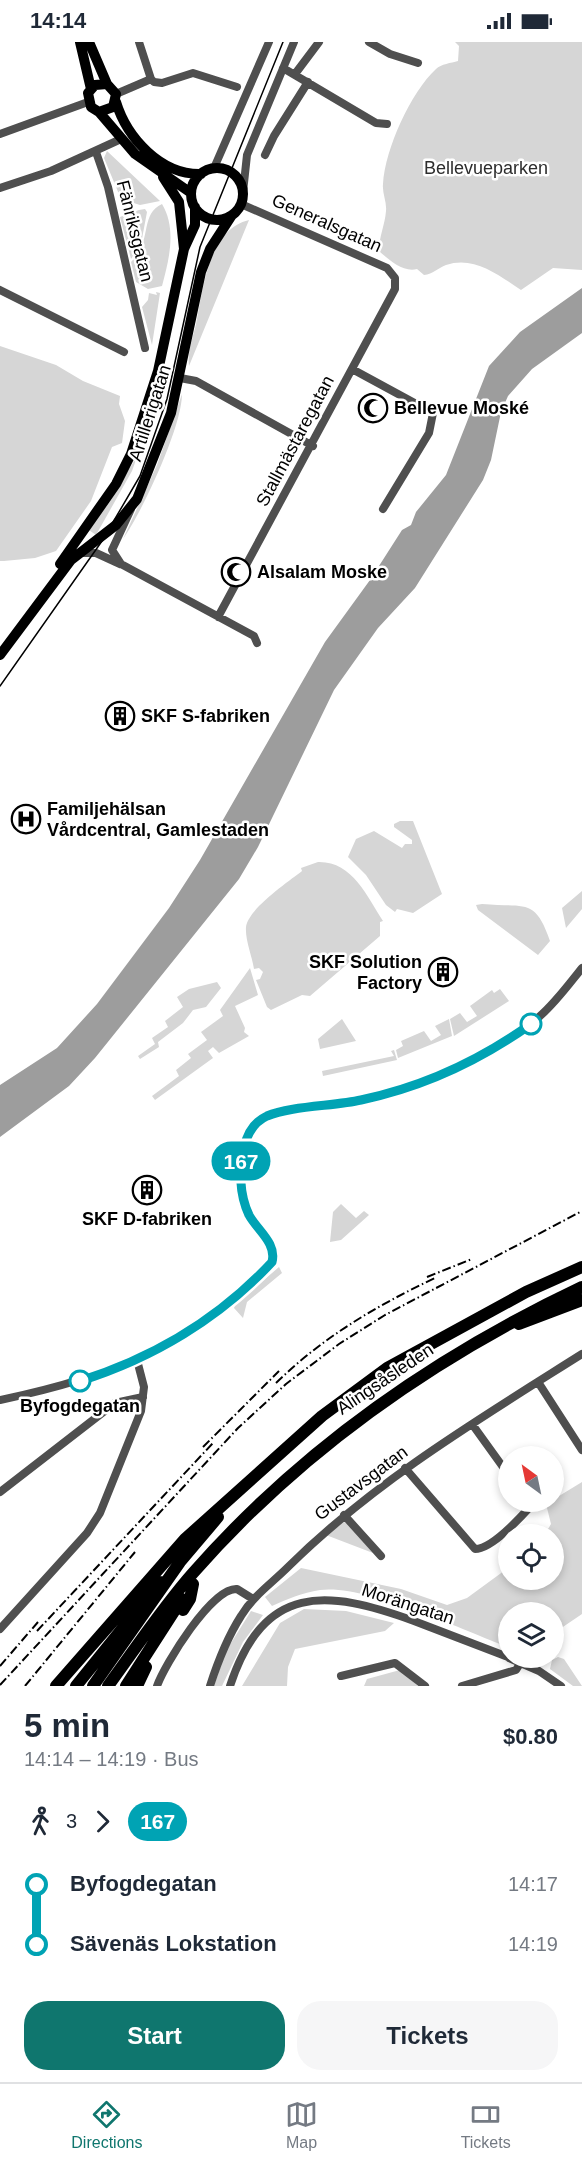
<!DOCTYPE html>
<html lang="en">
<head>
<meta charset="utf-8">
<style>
	:root { --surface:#fff; --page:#f6f6f7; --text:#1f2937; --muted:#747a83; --line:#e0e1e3; --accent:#0f766e }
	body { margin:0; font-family:Helvetica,sans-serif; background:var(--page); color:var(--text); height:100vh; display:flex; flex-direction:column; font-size:22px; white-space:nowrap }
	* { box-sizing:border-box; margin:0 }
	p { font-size:20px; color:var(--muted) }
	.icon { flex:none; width:33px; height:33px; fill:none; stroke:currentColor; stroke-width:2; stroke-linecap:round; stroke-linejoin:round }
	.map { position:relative; height:1644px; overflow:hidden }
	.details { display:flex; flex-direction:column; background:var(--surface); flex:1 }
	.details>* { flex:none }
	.badge { padding:0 12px; border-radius:20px; font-size:21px; line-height:39px }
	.needle { width:39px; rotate:327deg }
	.buttons { position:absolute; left:498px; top:1404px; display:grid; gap:12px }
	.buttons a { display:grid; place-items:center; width:66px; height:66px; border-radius:50%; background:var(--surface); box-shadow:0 3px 9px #0003; font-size:30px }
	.map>.badge { position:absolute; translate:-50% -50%; box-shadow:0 0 0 3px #fff }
	.legs { display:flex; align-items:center; gap:9px; height:66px; padding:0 24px; font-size:20px }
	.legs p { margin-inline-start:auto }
	.headline { display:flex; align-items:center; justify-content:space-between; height:102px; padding:0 24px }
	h1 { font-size:33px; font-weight:600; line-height:45px }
	.button { display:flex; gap:12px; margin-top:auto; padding:12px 24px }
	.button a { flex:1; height:69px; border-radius:24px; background:var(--accent); color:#fff; font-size:24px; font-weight:600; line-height:69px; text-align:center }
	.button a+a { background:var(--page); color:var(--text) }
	ul { padding:0 24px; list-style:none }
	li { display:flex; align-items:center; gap:21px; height:60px; font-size:22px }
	li i { display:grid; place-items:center; width:9px; height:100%; margin:0 8px; background:currentColor }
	li i::after { content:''; width:15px; height:15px; margin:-8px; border:4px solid; border-radius:50%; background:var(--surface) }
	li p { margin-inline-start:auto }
	li:first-child i { background:linear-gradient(#0000 50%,currentColor 0) }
	li:last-child i { background:linear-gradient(currentColor 50%,#0000 0) }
	.status { display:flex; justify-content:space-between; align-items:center; height:42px; padding:0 30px; background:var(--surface); direction:ltr }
	.status svg { height:16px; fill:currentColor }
	.dock { display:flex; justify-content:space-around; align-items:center; height:84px; border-top:2px solid var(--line); background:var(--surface); font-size:16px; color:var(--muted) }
	.dock a { display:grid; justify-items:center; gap:3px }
	.dock .selected { color:var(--accent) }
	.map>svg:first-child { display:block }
	.green { fill:#d6d6d6 }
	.water { fill:#9d9d9d }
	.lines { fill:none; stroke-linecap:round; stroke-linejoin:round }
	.minor { stroke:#4f4f4f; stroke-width:8 }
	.major { stroke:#000; stroke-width:10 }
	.highway { stroke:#000; stroke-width:12 }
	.tram { stroke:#000; stroke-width:1.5 }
	.rail { stroke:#000; stroke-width:2; stroke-dasharray:9 3 1.5 3; stroke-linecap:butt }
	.line-1-casing { stroke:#fff; stroke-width:14 }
	.line-1 { stroke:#00a3b4; stroke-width:9 }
	.stop-1-dot { fill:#fff; stroke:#00a3b4; stroke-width:3 }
	.labels { text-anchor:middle; stroke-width:5; stroke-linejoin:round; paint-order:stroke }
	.park-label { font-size:18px; fill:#2d2d2d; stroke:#fff }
	.street-label { font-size:18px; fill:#000; stroke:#fff }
	.poi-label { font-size:18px; font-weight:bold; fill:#000; stroke:#fff; text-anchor:start }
	.stop-label { font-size:18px; font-weight:bold; fill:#000; stroke:#fff }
</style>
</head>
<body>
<div class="status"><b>14:14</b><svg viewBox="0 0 49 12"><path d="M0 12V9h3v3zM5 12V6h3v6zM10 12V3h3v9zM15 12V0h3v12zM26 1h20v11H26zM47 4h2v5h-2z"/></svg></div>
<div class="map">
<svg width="582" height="1644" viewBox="0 0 582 1644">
	<rect width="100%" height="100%" fill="#fff"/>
	<path class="green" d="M455,0h127v228l-29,-2 -32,22c-21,-14 -47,-35 -75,-25 -8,3 -13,9 -22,10l-7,-6c-13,4 -28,-9 -38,-18 0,-15 6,-26 7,-40 1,-9 -4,-18 -3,-27 2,-35 28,-92 53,-115 5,-5 15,-6 22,-8l1,-15z
		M107,109l53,50 -20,4 -19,-6 -17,-41z
		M162,162c15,25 7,56 0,82l-14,3 -12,-7 -5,-20c22,-21 8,-47 31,-58z
		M139,168l6,-1 2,3 -6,32 -10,15 -11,-42z
		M249,178l-60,146c-2,-13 4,-29 7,-42 7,-35 12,-94 53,-104z
		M156,250l4,1 -8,52 -10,-38 6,-7 1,-7 8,2z
		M0,304l56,19 27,16 37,15 -1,8 6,17 -3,22 -10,4 -21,54 -35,50 -21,7 -31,3h-4z
		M182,352c0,33 -40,118 -59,145l34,-74z
		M157,359l-25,70 -36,64 -7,-5 44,-67z
		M400,779h13l29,73 -29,19 -16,-4 -2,3 -9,-7 -20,-30 -18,-18 8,-18 18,-8 28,17 3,-4h7v-4l-18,-13v-3z
		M318,820c34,-1 49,34 65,59l-3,1v14l-70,60 -8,-1 -31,15 -4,-3 -11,-27 4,-1 3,-7 -4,-4 -5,1c-2,-13 -9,-29 -8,-42 2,-18 42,-45 56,-56l-1,-3z
		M582,849v18l-16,19 -4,-20z
		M482,862c43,4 53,-7 68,37l-12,14 -60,-45 -2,-5z
		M250,926l8,27 -23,11 10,22 -1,4 5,4 -30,17 -6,-6 -5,4 5,7 -58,42 -3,-4 27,-20 -3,-6 15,-12 -3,-4 19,-14 -6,-8 22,-16 -3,-6z
		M217,940l4,6 -15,19 -13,3 -10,13 -25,19 1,5 -19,12 -2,-3 17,-12 -3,-6 16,-11 -3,-6 18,-14 -6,-10 12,-8z
		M500,947l9,12 -55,35 -4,-17 10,-6 7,9 10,-6 -7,-10 22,-16 2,3z
		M342,977l14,22 -36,8 -2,-10z
		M449,977l3,17 -54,22 -2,-8 7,-4 -2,-5 23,-10 7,10 10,-6 -6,-9z
		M394,1008l3,10 -74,16 -1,-5 72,-15 -3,-5z
		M341,1162l15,14 8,-7 5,4 -28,25 -11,2 3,-30z
		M279,1225l3,6 -35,29 -4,16 -9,-10 1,-3z
		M582,1440v132l-28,19v-21h-46v35c-46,-17 -142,-63 -188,-57 -18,3 -33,9 -48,16l-7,-9 36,-29 100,21 46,16 20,-7 41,-30v12h46v-46h-9l6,-10 -5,-20z
		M344,1480l4,2 25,29 -47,-18z
		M304,1567l42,2 48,12 -9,8 -90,18 -7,18 -1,19h-45l38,-63z
		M251,1569l12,4 -20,27 -21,44h-8l12,-35z
		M558,1615l6,2 18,27h-9l-23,-17 2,-9z
		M400,1628l18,16h-54l3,-7z"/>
	<path class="water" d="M582,246v45l-50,36 -24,27 -7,16 -10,48 -8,20 -68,108 -37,40 -44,62 -76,157 -19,32 -144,179 -26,28 -69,51v-52l57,-37 40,-44 72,-96 31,-48 125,-218 45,-62 32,-50 9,-5 5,-13 30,-37 43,-109 31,-34z"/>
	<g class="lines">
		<path class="minor" d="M139,0l12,37
			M369,0l21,12 28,9
			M283,26l93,55 11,1
			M295,32l24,-32
			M116,52l35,-15 3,3 8,1 31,-10 44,14
			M0,92l88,-32
			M96,110l12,35 37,161
			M265,113l9,-19 34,-54
			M214,126l55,-126
			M0,146l51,-17 70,-32
			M243,150l4,-37 47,-113
			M0,248l124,62
			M352,327l81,44 -4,20 -46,76
			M180,336l16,3 117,65
			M131,467l-19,41 9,14 133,72 3,7
			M78,511h18l24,11
			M218,575l177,-328v-11l-8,-10 -146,-64
			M538,1340l44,68
			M0,1358c119,-25 179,-54 270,-135l3,-6c0,-16 -13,-25 -21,-39 -12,-20 -14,-48 -9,-71 3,-13 10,-26 23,-32 19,-10 70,-12 94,-16 63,-13 132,-41 180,-85 16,-14 29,-32 42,-48
			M472,1382l36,50
			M405,1426l70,81c16,0 44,-30 54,-41l-1,-6
			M0,1450l115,-89 28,-6
			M344,1473l37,41
			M0,1587l87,-96 13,-20 41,-102 3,-24 -7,-27
			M509,1616l30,13 22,15
			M341,1634l54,-13 30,23
			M157,1644c8,-22 55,-99 80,-97l16,10
			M210,1644c8,-25 17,-48 31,-70 12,-20 31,-33 47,-49 87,-86 191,-148 294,-213
			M230,1644c34,-103 96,-97 184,-65 31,12 63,24 94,36
			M462,1644l54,-16 5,-8"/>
		<path class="major" d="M80,0l11,47
			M89,0l18,42 9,10 -3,13 -14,5 -8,-5 -3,-14 7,-8 12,-1
			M116,60c11,36 45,73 85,72
			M99,70l36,42 56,39
			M191 152a26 26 0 1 1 52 0a26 26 0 1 1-52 0Z
			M163,135l16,25 5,47
			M60,522l56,-80 15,-30 27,-83 26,-122 11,-24v-18
			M0,613l71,-95 45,-35 21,-26 34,-86 30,-141 9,-23 22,-34"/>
		<path class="highway" d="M519,1282l63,-24
			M183,1568l7,-11 3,-15
			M56,1644l129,-147 137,-123 65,-48 139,-76 56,-25
			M76,1644l84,-104
			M93,1644l87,-124 38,-45
			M108,1644c28,-38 54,-78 85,-113 108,-123 241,-216 389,-286
			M126,1644l56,-87
			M137,1644l9,-19"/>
		<path class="tram" d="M0,644l102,-145 38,-65 27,-77 33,-152 83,-205"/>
		<path class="rail" d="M427,1235l45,-18
			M276,1341c47,-46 100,-77 159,-105
			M203,1405l76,-76
			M37,1589l176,-188
			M0,1624l38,-44
			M0,1643l238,-257 48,-44 53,-40 46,-29 197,-104
			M25,1644l110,-134"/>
	</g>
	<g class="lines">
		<g class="line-1-casing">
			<path id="line-1" d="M80,1339c73,-23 140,-63 192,-119 5,-19 -15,-32 -23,-47 -10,-21 -10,-46 -5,-67 3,-14 10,-26 23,-32 23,-10 68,-10 94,-16 62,-13 118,-39 170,-76"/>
		</g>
		<use href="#line-1" class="line-1"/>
	</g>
	<defs>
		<g id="mosque-ring" transform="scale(1.5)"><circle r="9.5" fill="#fff" stroke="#000" stroke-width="1.5"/><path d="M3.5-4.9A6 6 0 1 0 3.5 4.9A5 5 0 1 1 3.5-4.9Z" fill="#000"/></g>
		<g id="building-ring" transform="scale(1.5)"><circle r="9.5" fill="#fff" stroke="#000" stroke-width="1.5"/><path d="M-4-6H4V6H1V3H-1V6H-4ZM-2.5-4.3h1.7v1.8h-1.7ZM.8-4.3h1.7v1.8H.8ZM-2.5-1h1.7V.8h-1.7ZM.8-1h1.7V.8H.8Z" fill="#000"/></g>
		<g id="hospital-ring" transform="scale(1.5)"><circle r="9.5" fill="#fff" stroke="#000" stroke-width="1.5"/><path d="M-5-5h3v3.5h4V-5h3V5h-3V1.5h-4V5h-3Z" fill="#000"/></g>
	</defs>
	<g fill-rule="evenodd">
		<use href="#mosque-ring" x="373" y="366"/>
		<use href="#mosque-ring" x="236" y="530"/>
		<use href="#building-ring" x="120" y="674"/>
		<use href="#hospital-ring" x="26" y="777"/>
		<use href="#building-ring" x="443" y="930"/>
		<use href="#building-ring" x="147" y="1148"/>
	</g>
	<g class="stop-1-dot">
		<circle cx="531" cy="982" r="10"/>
		<circle cx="80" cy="1339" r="10"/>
	</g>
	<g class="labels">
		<g class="park-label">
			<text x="486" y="132">Bellevueparken</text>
		</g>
		<g class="street-label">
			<text transform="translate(327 181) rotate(24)" y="6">Generalsgatan</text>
			<text transform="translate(135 189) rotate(76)" y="6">Fänriksgatan</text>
			<text transform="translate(150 371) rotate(-72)" y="6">Artillerigatan</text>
			<text transform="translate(295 399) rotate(-62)" y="6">Stallmästaregatan</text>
			<text transform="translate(385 1337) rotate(-34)" y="6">Alingsåsleden</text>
			<text transform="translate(361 1441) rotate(-37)" y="6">Gustavsgatan</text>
			<text transform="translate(408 1562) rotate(18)" y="6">Morängatan</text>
		</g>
		<g class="poi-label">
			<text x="394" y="372">Bellevue Moské</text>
			<text x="257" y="536">Alsalam Moske</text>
			<text x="141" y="680">SKF S-fabriken</text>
			<text x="47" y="773">Familjehälsan<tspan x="47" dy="21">Vårdcentral, Gamlestaden</tspan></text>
			<text x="422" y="926" text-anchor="end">SKF Solution<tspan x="422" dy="21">Factory</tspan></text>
			<text x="147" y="1183" text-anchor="middle">SKF D-fabriken</text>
		</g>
		<g class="stop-label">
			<text x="80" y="1370">Byfogdegatan</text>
		</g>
	</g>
</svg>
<div class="buttons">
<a><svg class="needle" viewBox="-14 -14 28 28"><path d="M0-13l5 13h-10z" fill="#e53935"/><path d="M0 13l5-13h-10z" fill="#747a83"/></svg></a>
<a><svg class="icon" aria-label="locate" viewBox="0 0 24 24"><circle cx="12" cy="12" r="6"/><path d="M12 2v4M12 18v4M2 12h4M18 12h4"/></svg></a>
<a><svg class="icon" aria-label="layers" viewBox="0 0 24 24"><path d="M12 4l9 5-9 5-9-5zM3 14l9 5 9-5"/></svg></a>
</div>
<b class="badge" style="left:241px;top:1119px;background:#00a3b4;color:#fff">167</b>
</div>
<section class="details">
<div class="headline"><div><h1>5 min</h1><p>14:14 – 14:19 · Bus</p></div><b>$0.80</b></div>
<div class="legs"><svg class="icon" aria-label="walk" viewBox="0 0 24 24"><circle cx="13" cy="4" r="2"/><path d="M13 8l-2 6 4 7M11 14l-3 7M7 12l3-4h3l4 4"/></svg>3<svg class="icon" aria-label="forward" viewBox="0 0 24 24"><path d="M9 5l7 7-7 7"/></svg><b class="badge" style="background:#00a3b4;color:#fff">167</b></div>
<ul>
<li><i style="color:#00a3b4"></i><b>Byfogdegatan</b><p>14:17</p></li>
<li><i style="color:#00a3b4"></i><b>Sävenäs Lokstation</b><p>14:19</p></li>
</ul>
<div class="button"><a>Start</a><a>Tickets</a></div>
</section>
<nav class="dock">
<a class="selected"><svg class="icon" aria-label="directions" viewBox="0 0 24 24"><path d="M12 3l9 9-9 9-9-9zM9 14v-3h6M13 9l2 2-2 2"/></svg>Directions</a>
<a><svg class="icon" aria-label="map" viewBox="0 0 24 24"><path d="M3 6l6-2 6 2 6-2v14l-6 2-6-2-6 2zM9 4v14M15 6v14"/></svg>Map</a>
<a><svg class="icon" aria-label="tickets" viewBox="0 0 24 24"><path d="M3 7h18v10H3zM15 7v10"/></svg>Tickets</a>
</nav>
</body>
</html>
